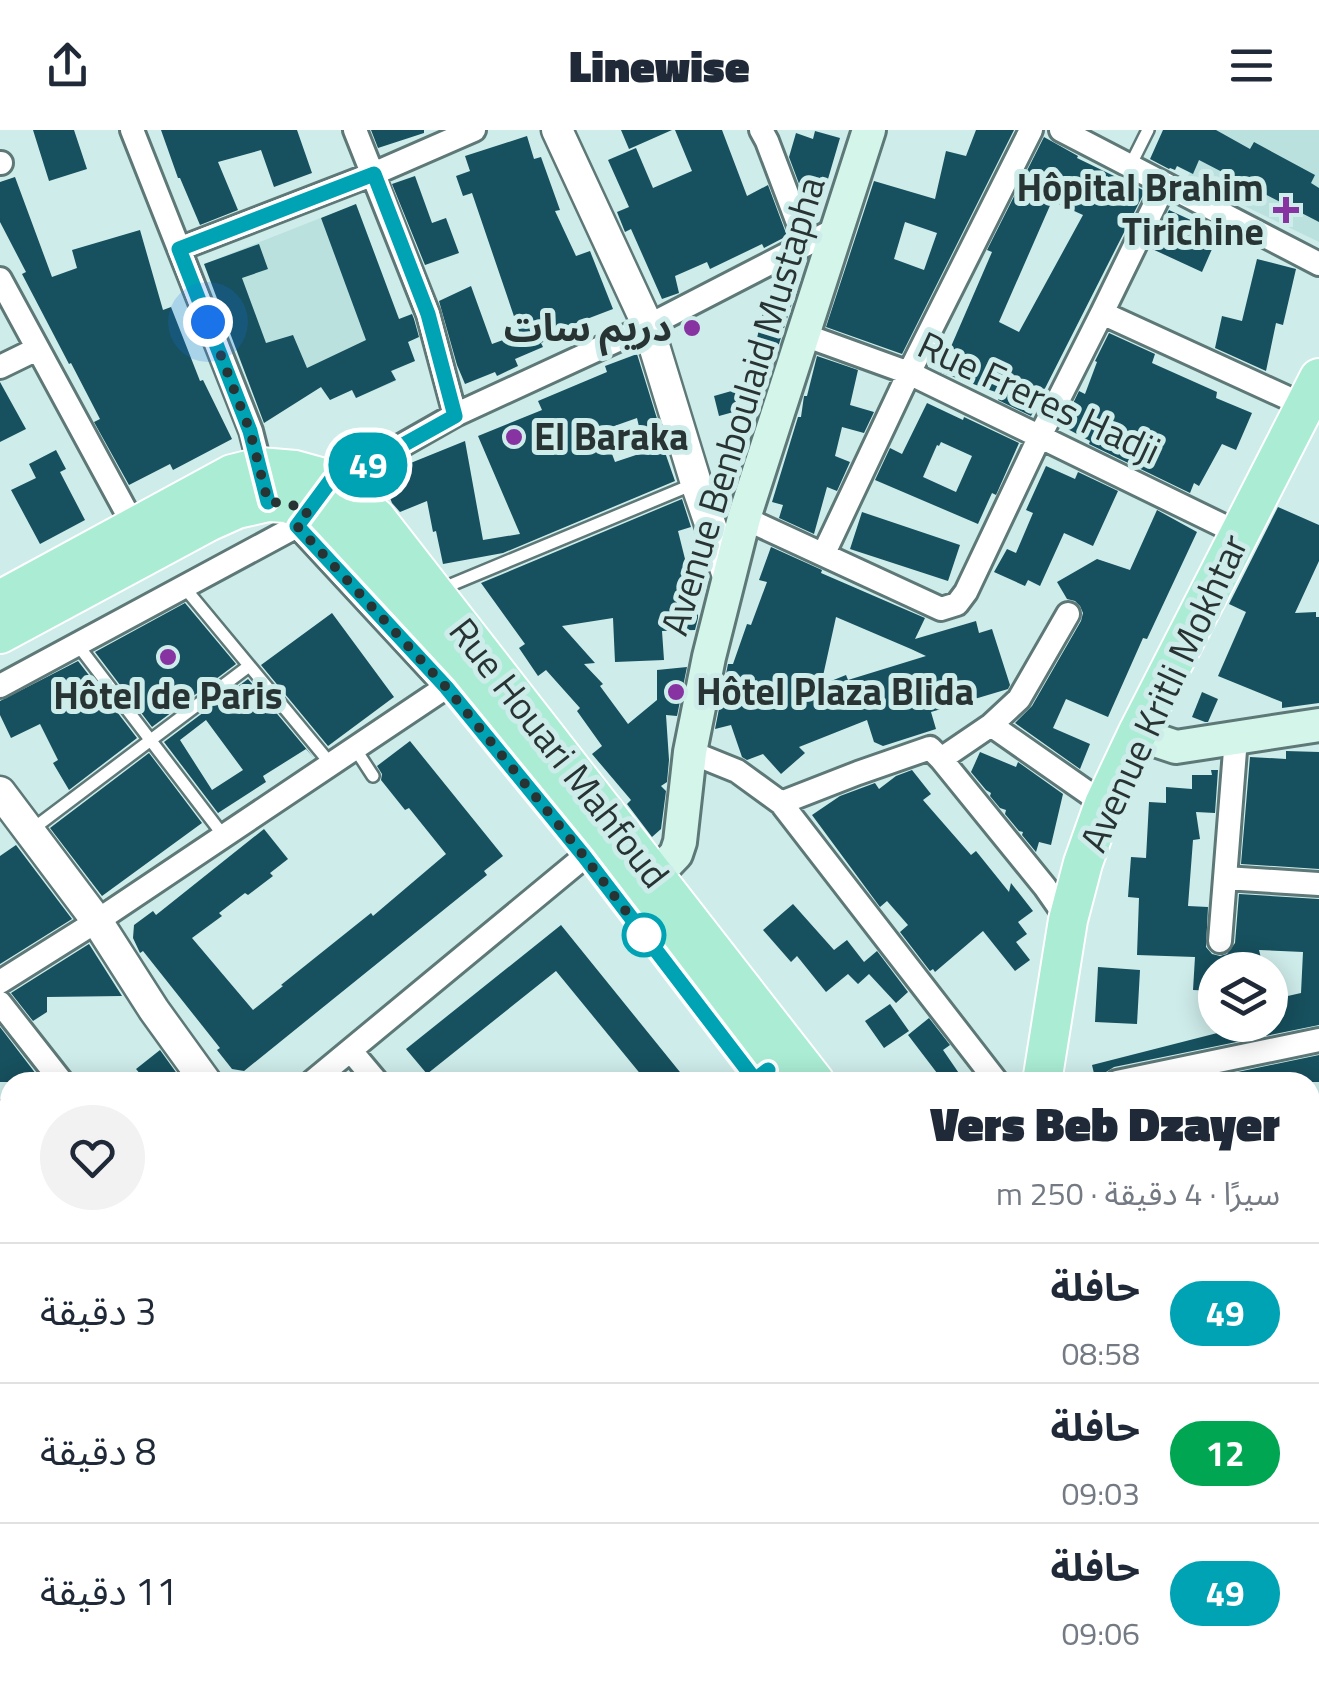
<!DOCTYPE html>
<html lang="ar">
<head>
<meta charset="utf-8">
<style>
	:root { --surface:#fff; --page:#f2f2f3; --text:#1f2937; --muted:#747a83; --line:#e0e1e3 }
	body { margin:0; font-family:"Titillium Web","Noto Sans Arabic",sans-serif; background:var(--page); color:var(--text); direction:rtl; height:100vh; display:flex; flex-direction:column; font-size:38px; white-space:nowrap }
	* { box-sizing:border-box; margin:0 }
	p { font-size:32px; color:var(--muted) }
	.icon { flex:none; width:55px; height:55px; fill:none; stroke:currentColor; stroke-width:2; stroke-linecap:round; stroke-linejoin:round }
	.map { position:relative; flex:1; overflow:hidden; direction:ltr }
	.side { position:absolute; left:0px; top:942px; width:1320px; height:612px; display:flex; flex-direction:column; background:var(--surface); border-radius:30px 30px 0 0; box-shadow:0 5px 25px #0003; direction:rtl }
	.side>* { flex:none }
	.badge { padding:0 20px; border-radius:32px; font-size:35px; line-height:65px }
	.buttons { position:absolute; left:1198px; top:822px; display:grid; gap:20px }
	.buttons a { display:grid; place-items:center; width:90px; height:90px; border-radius:50%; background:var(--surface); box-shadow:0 5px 25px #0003; font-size:50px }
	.you { position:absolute; width:50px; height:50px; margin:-25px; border:8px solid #fff; border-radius:50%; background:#1a73e8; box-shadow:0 0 0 15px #1a73e833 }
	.map>.badge { position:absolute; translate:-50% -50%; box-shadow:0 0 0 5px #fff }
	.round { display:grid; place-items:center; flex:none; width:105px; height:105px; border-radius:52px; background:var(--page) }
	.summary { display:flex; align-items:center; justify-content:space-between; height:170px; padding:0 40px }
	h1 { font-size:48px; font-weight:800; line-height:75px }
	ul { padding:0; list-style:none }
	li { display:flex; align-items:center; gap:30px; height:140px; padding:0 40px; border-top:2px solid var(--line) }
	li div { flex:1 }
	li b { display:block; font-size:38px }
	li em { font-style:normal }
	li .badge { min-width:110px; font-weight:700; text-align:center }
	header { display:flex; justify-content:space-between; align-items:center; height:130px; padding:0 40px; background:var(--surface); font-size:45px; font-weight:800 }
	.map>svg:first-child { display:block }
	.built { fill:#bbe1df }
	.building { fill:#17505e; fill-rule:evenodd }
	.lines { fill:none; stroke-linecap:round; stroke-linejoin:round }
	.service-casing { stroke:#5d7877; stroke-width:16 }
	.minor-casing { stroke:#5d7877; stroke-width:28 }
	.tertiary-casing { stroke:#5d7877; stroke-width:35 }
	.secondary-casing { stroke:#5d7877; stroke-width:38 }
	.primary-casing { stroke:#fff; stroke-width:42 }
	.service { stroke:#fff; stroke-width:11 }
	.minor { stroke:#fff; stroke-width:22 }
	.tertiary { stroke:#fff; stroke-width:30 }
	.secondary { stroke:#d4f5ea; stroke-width:32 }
	.primary { stroke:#aaecd4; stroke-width:38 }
	.line-casing { stroke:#fff; stroke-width:22 }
	.line { stroke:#00a3b4; stroke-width:15 }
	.walk { stroke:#283333; stroke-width:10; stroke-dasharray:0 18 }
	.poi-dot { fill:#8833a2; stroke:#ceecea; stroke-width:4 }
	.stop-dot { fill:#fff; stroke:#00a3b4; stroke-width:5 }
	.labels { text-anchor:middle; stroke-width:10; stroke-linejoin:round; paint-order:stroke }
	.poi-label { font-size:38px; font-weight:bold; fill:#283333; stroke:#ceecea; text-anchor:end }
	.street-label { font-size:38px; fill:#283333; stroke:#ceecea }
</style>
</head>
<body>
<header><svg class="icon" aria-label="menu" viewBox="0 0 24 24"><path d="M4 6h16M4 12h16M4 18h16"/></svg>Linewise<svg class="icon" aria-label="share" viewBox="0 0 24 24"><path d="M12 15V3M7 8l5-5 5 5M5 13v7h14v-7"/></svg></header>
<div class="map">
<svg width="1319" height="1553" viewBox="0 0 1319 1553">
	<rect width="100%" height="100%" fill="#ceecea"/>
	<path class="built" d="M1211,0h108v112l-132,-64z
		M356,74l59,157 -23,10 4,10 -40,17 -4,-8 -22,10 -10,-13 -56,36 -60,-159z
		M636,1545h304v8h-304z"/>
	<path class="building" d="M33,0h41l13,39 -38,12z
		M161,0h136l15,43 -38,14 -13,-37 -43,12 20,48 -38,15 -20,-47h-2z
		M371,0h53v3l-46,15z
		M621,0h51l-43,19z
		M675,0h47l25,66 21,-11 19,51 -23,12 -2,-4 -52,25 -3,-7 -32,14 4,17 -17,6 -31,-70 -6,3 -8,-20 12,-5 -21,-47 28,-12 17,40 39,-17z
		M976,0h38l-112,224 -76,-27 48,-146 61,18 11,-48 20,5zM905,92l32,11 -13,37 -30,-11z
		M1163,0h53l34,19 4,-7 61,33 -4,8 8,5v34l-120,-62 -6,14 -16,-8 -2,4 -5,-2 -1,1 -19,-10z
		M815,1l25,7 -17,58 -22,-7 -12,-32 7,-24 17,6z
		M527,6l7,23 7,-2 19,53 -5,1 21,45 14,-5 23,58 -42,16 2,3 -32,15 2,4 -28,12 3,7 -21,10 -2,-4 -30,12 -8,-19 -18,-64 32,-15 21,58 28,-10 -48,-141 -9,3 -7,-20 14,-5 -5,-15z
		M1044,7l34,19 -1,2 68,33 -114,225 -33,-16 3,-6 -61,-22 52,-120 -5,-2zM1052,71l31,14 -64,117 -20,-10z
		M415,46l17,47 14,-5 13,35 -34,12 -33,-81z
		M15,47l37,100 25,-9 -5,-18 68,-20 23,80 8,-3 29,74 3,-1 29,59 -59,31 -3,-6 -41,21 -35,-63 6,-3 -29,-56 -2,1 -47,-90 4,-2 -26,-50v-40z
		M356,74l43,115 13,-5 2,5 5,18 -11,5 7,19 -24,10 5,9 -40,18 -4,-8 -22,10 -9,-13 -57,36 -60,-159 55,-20 9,25 -26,9 24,65 27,-8 14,33 59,-28 -45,-122z
		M1169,80l50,23 -17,39 -52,-24z
		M1257,129l39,10 -13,56 -7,-2 -10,48 -51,-23 7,-32 20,5z
		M778,146l21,5 -28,88 -20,-5 15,-65 2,1 5,-22z
		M1109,203l46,21 -3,9 65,29 -1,6 36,15 -16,37 -14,-6 -23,42 -5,-3 -4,10 -101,-49 1,-3 -28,-15 17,-35 6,3 12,-32 -2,-1z
		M637,224l26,84h-3l15,43 -172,72 -60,11 -7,-33 -3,1 -6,-31 -27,11 -8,-9 -11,-28 84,-34 18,99 37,-6 -42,-98 64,-26 -4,-9 69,-29 -2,-6zM637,288l8,34 -30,10 -12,-32z
		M817,226l41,14 -8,35 24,7 -10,21 -22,-6 -7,29 15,6 -13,29 -10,-4 -13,47 -35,-16 4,-13 -11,-3 26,-85h3l3,-21h3z
		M0,252l26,47 -26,13z
		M742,258l6,20 -29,8 -5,-20z
		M927,273l36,17 1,-3 55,26 -23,52 -4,-2 -14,31 -103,-44 15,-32 12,6zM941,312l31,14 -16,36 -33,-15 14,-32 2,1z
		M56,320l10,19 -6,3 25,48 -45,24 -29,-54 25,-12 -7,-14z
		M1046,336l29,13 3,-7 40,19 -25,55 -29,-13 -24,53 -12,-6 -3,6 -31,-14 13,-23 9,4 17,-40 -7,-3z
		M682,369l9,28 -13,4 9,36 18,1 1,20 -9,1 1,29 -3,12 -33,1 2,29 -49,2 -2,-44 -51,8 33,37 -11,1 19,20 -3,2 28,38 29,-24v-30l30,-3 -10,49 -11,-1 3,45 -2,22 -6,4 5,5 -5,38 -9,8 -25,-33 4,-4 -39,-46 10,-8 -25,-35 3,-3 -34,-38 -8,6 -19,-28 6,-4 -44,-61z
		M1278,377l41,18v36l-24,52 21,-1v5h3v86l-37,5v-6l-64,-26 28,-64 -17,-8z
		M1157,380l40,22 -50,107 -4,-1 -35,79 -42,-18 -13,29 37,16 -10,25 -65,-46 17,-17 49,-85 2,-8 -3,-7 -5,-5 -8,-2 -10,-17 40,-23 33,11z
		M862,382l98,33 -12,36 -98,-32z
		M771,417l51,23 -1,3 104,45 -10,21 61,-18 3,12 13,-4 18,56 -2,4 -77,23 5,17 -53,17 -9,-4 -7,-22 -68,27 6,6 -24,21 -18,-20 -16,6 -5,-3 -11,-32 -16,4 13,-65h5l14,-40 4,1 16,-43 -8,-2zM836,487l75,32 15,7 -78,24 -2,-5 -25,10z
		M185,473l51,61 -84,63 -57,-75z
		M332,483l62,84 -66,49 -67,-81z
		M78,531l59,77 -68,52 -16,-27 5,-3 -18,-36 -29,14 -11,-23v-14z
		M248,549l66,79 -8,-9 -43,27 3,6 -48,31 -54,-71zM206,590l37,50 -31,20 -32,-50z
		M1202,562l16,7 -10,23h-3l-13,-5z
		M410,611l93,115 -19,15 3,4 -15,12 -228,184 -12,-2 -15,-19 3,-2 -77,-97 -3,2 -7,-15 1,-13 19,-14 3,4 108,-86 24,30 -18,14 3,3 -25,19 -3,-2 -26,20 3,3 -30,22 61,72 30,-24 -2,-1 90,-72 2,3 73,-62 -37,-46 -4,2 -24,-30 1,-6 -5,-8z
		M1286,621l33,1v117l-78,-5 9,-107 36,2z
		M980,622l36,15 2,-5 45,32 -12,51 -12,-3 -3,10 -14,-17 1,-3 -4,-1 -14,-17 1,-4 -6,-2 -10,-12 1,-3 -5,-3 -15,-18z
		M149,623l53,70 -100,73 -52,-68z
		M912,640l19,24 -8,6 48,55 5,-4 33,41 2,-9 22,28 -15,11 9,12 -11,8 14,18 -15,11 -32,-40 -48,41 -2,-3 -3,2 -30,-39 8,-7 -21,-24 -7,6 -68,-92 28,-19 35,-13 4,6 17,-13z
		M1211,640h7l-3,43 -19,-1 4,27 -7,1 -5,66 20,1 -2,40 6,7 8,2 7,-2 8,-11 4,-49 80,5v126l-205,42 -8,5 -4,10h-6l-4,-17 145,-37 -1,-3h34v-25l31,-7 2,-41 -44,-2 5,20h-49v21l-22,-1 2,-33 -58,-2 2,-57 -11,-1 3,-40 15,1 3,-56 17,1v-16l26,2v-14h20z
		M16,715l56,74 -72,45v-108z
		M793,774l41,46 13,-10 17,22 13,-11 31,41 -12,11 -27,-29 -11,10 -10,-10 -22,18 -29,-36 -6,6 -28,-32z
		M561,795l127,157h-41l-91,-111 -129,103 -21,-25z
		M89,814l33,52 -75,1v15l-14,9 -22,-28z
		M1098,837l42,3 -3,54 -42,-2z
		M890,874l19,27 -25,17 -19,-27z
		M929,888l21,27 -7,5 22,32h-42l14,-9 -29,-38z
		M0,897l36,47 -6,3 2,5h-32z
		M160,920l23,32h-36l-11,-13z
		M1319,925v27h-89l-2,-8z"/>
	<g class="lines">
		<g class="service-casing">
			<path id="service" d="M1130,36l18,-36
				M184,457l146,176
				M441,459l255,-106
				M77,514l146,191
				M354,617l19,29
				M30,701l219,-165"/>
		</g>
		<g class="minor-casing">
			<path id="minor" d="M132,0l119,301 12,47
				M355,0l73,184 27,101
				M761,0l6,11 39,103
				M1061,0l258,134
				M0,33h1
				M179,119l194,-75 101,-44
				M0,149l134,247
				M1102,183l63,-129
				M804,205l105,38 331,161
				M0,237l37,-18
				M744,388l197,91 16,-5 9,-12 74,-156 62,-123 212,97
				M297,396l150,162
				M824,423l85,-180 122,-243
				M0,556l297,-160 34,-46 29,-11 95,-54 193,-89 190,-98
				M991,595l28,-26 49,-85
				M1236,608l-11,140 94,6
				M690,622l47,19 44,32 216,279
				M941,629l50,-34 113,79
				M781,673l77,-30 72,-25 11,11 104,128 23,33
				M1220,811l5,-63
				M0,852l97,-61 358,-240
				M0,873l62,79
				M351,921l26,31
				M312,952l272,-225
				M1117,952l202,-42
				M0,983l10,20
				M1310,987l9,-1
				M0,1151l10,-5
				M1310,1168h9
				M0,1187l10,18
				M0,1402l10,18
				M0,1468l10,-6
				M1310,1481h9
				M81,1545l4,8
				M237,1545l5,8
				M434,1545l4,8
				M349,1553l9,-8"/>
		</g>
		<g class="tertiary-casing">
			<path id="tertiary" d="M557,0l91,196 48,157 32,93
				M0,662l97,129 57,89 52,72
				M579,1545l2,8"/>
		</g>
		<g class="secondary-casing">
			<path id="secondary" d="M1137,604l39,13 143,-22
				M655,746l21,-22 4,-12 10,-90 19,-95 35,-139 125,-388"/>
		</g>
		<g class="primary-casing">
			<path id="primary" d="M0,470l232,-126 28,-7 35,3 36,10 45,38 439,564
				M0,504l208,-112 29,-13 31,-7 19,1 35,14 37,35 276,343 143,187
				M1042,952l26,-162 15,-57 21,-59 33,-70 182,-356
				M1027,1545v8"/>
		</g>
		<use href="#service" class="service"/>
		<use href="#minor" class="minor"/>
		<use href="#tertiary" class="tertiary"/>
		<use href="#secondary" class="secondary"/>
		<use href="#primary" class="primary"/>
	</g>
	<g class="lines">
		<g class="line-casing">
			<path id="line" d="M268,372l-18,-71 -71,-182 195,-75 54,140 27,102 -95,53 -29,11 -34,46 149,161 138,169 171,224 13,-10"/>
		</g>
		<use href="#line" class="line"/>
		<path class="walk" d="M208,192l42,109 18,71 19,1 21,8 -11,15 149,161 138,169 60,79"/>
	</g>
	<g class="poi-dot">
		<path d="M1281 65h10v10h10v10h-10v10h-10v-10h-10v-10h10z"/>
		<circle cx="692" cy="198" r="10"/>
		<circle cx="514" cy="307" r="10"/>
		<circle cx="168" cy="527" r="10"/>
		<circle cx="676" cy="562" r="10"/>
	</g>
	<circle class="stop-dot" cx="644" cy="805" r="20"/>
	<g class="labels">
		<g class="poi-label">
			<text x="1264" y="71">Hôpital Brahim<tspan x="1264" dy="44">Tirichine</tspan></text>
			<text x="672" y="211">دريم سات</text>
			<text x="534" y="320" text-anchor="start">El Baraka</text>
			<text x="696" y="575" text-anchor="start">Hôtel Plaza Blida</text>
			<text x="168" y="579" text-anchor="middle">Hôtel de Paris</text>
		</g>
		<g class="street-label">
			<text transform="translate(1039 268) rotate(25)" y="13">Rue Freres Hadji</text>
			<text transform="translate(743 276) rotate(-73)" y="13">Avenue Benboulaid Mustapha</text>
			<text transform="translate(1164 563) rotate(-65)" y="13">Avenue Kritli Mokhtar</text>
			<text transform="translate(559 623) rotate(52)" y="13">Rue Houari Mahfoud</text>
		</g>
	</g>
</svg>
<div class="buttons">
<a><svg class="icon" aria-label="layers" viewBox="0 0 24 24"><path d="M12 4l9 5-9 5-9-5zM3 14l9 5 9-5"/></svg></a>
</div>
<div class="you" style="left:208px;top:192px"></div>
<b class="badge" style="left:368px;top:335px;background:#00a3b4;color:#fff">49</b>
<section class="side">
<div class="summary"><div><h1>Vers Beb Dzayer</h1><p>سيرًا · 4 دقيقة · 250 m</p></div><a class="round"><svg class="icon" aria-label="heart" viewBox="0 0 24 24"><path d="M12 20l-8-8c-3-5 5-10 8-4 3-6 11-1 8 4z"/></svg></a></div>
<ul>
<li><span class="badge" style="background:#00a3b4;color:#fff">49</span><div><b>حافلة</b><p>08:58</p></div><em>3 دقيقة</em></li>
<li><span class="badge" style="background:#00a651;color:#fff">12</span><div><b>حافلة</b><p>09:03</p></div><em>8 دقيقة</em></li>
<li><span class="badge" style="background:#00a3b4;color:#fff">49</span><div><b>حافلة</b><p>09:06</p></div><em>11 دقيقة</em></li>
</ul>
</section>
</div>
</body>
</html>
